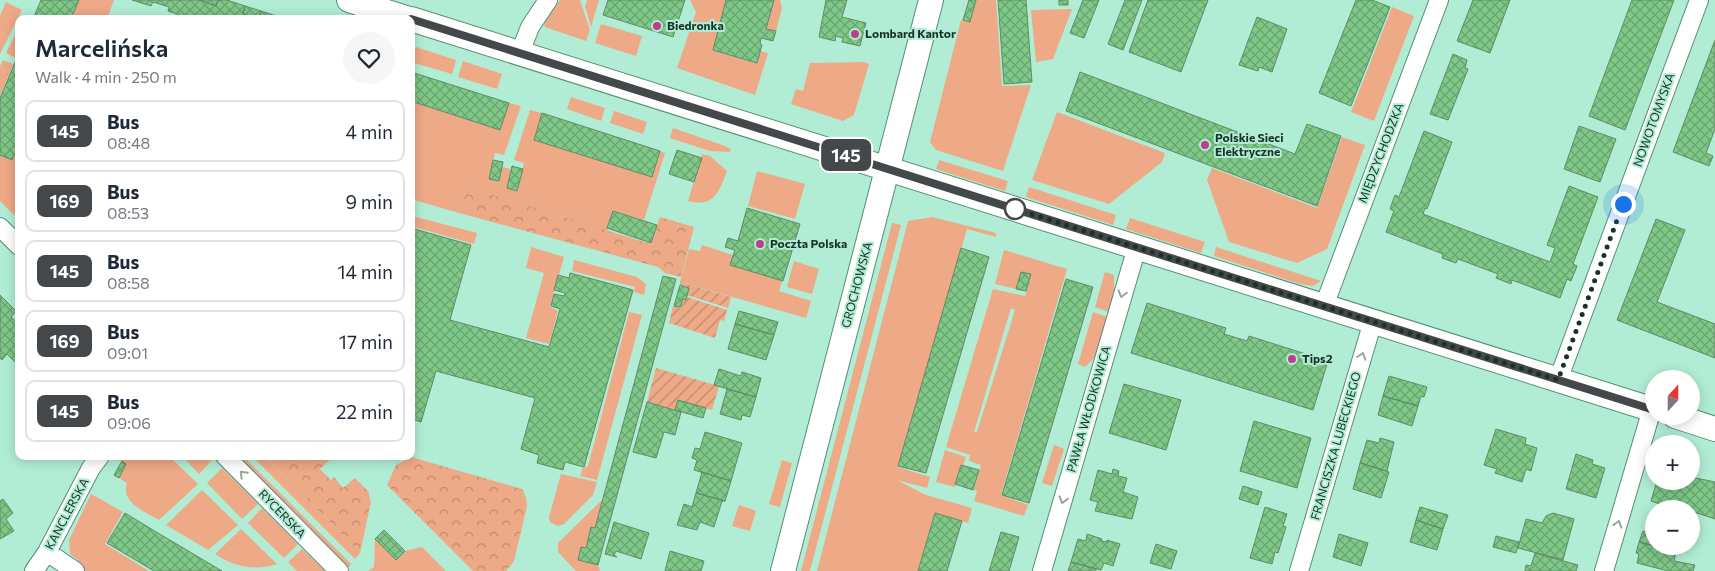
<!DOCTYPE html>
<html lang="en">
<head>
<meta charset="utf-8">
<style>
	:root { --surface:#fff; --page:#f6f6f7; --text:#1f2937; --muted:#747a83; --line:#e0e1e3 }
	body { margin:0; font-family:Commissioner,sans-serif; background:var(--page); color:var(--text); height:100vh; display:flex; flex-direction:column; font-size:19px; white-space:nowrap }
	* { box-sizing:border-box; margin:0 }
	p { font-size:16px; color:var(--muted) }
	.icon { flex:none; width:28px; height:28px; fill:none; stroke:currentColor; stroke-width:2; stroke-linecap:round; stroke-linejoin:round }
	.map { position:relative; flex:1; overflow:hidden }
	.side { position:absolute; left:15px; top:15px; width:400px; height:445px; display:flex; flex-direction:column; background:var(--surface); border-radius:10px; box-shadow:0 2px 12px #0003 }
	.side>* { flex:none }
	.badge { padding:0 10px; border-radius:8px; font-size:18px; line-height:32px }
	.needle { width:32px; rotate:21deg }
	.fabs { position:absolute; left:1645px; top:370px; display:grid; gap:10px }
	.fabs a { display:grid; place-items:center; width:55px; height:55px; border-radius:50%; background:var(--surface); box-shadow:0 2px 12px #0003; font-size:25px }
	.you { position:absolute; width:25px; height:25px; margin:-12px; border:4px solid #fff; border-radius:50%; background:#1a73e8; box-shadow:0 0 0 8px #1a73e833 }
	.map>.badge { position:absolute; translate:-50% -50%; box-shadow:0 0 0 2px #fff }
	.round { display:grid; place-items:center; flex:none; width:52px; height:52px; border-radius:26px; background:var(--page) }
	.summary { display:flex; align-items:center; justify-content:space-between; height:85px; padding:0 20px }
	h1 { font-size:24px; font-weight:600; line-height:38px }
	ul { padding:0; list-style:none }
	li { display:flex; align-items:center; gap:15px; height:62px; margin:0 10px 8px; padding:0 10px; border:2px solid var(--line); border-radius:10px }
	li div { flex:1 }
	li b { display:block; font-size:19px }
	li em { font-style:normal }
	li .badge { min-width:55px; font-weight:700; text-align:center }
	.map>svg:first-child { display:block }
	.grass { fill:#eea987; fill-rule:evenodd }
	.forest { fill:url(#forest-crowns) }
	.garden { fill:url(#garden-furrows) }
	.building { fill:url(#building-cross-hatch); stroke:#628a66 }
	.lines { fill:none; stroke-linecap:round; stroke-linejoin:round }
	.street-casing { stroke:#548e77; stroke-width:20 }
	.secondary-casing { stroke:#548e77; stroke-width:26 }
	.street { stroke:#fff; stroke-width:18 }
	.secondary { stroke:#fff; stroke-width:24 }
	.oneway { stroke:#98a39f }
	.line-casing { stroke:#fff; stroke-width:11 }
	.line { stroke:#45484a; stroke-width:8 }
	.walk { stroke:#1a3229; stroke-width:5; stroke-dasharray:0 9 }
	.poi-dot { fill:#bd3e8b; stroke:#b1edd4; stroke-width:2 }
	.stop-dot { fill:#fff; stroke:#45484a; stroke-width:2.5 }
	.labels { text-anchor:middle; stroke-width:4; stroke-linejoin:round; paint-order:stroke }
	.poi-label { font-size:12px; font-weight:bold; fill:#1a3229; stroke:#b1edd4; text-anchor:start }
	.street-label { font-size:12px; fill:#1a3229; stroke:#b1edd4 }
</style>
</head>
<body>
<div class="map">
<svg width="1715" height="571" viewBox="0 0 1715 571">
	<defs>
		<pattern id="forest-crowns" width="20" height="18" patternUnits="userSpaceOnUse" patternTransform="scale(1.25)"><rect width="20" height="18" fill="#eea987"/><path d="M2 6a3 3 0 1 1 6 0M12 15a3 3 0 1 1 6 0" fill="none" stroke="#c08a6e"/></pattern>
		<pattern id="garden-furrows" width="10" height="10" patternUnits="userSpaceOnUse" patternTransform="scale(1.25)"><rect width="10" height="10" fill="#eea987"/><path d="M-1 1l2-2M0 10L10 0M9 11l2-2" fill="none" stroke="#c08a6e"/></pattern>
		<pattern id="building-cross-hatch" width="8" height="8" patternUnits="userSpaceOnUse" patternTransform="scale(1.25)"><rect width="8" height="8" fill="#7fc988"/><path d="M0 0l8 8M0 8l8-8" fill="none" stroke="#67a46f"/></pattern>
	</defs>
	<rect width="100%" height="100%" fill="#b1edd4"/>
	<path class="grass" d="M79,0h35l-7,19h-36z
		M560,0h20l10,30 -4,11 -41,-14 -1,-4z
		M587,0h12l-8,27 -6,-21z
		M690,0h36l-12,50 42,13 4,-12 8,2 -13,42 -78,-27 19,-56z
		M774,0h6l2,8 -6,23 -10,-2z
		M976,0h20l6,86 29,-1 -28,86 -67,-21 -6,-8 31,-122 9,2z
		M6,2l16,8 -22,44v-38z
		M1392,7l22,9 -40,105 -23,-9z
		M1072,9l-19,50 -17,3 -5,-52z
		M601,24l41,12 -6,20 -41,-13z
		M19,27v24l-3,7 -10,-5z
		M416,47l40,13 -4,14 -41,-12z
		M3,60l10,4 -13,32v-30z
		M463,61l39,13 -5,15 -39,-12z
		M863,62l6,2 -15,51 -11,6 -52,-17 5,-15 7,2 7,-28z
		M571,97l34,11 -4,13 -34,-12z
		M411,101l89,28 9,-26 12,3 -17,49 -9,-2 -6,25 10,3 3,-14 9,2 -4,18 10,3 7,-27 -10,-3 16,-50 12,3 -8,27 118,37 8,-26 5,2 -21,67 -31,-9 -6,20 -140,-44 -8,26 -48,-14z
		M614,111l33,11 -4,12 -33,-11z
		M1057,112l108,41 -3,9 -53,42 -77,-24z
		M673,128l52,18 6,3 -1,3 -20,-1 -40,-13z
		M1342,137l23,8 -38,104 -30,14 -68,-21 -22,-62 5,-12 105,40z
		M19,144v71l-2,3 -17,-17v-46l12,5z
		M702,154l8,2 17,15c-8,21 -13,37 -39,30z
		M939,160l69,21 -3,10 -69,-22z
		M757,171l48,13 -10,35 -47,-13z
		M1029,187l87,28 -3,10 -87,-28z
		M416,217l61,16 -3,11 -63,-18v-7z
		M932,217l64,16v4l-29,-8 -69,238 32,10 -3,11 -30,-8 29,15 46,13 -4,15 -33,-10 -17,58h-101l91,-350z
		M1130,218l75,24 -4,11 -75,-24z
		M892,223l9,2 -91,346h-9z
		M702,245l31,10 -2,10 52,14 -4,12 32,10 -5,17 -126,-36 9,-33 11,2z
		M531,247l33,10 -14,50 8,4 -9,33 -23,-6 18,-65 -18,-5z
		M1216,247l105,34 -8,5 -13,-2 -86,-28z
		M1004,250l63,19 -66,226 27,10 -4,11 -50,-15 3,-10 -3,-1 7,-25 -12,-4 1,-6 -24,-8 47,-158 32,7 6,-21 -10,-3 -5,17 -21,-5zM1011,308l4,2 -38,122h-3z
		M574,260l63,17 9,7 -2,11 -10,-3 1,-5 -63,-16z
		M794,261l25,8 -7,25 -25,-7z
		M1105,272l9,3v16l-5,21 -14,-5z
		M629,312l13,3 -45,165 -17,-4 3,-8 5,-2z
		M1093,312l14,5 -11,39 -11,11 -7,-3z
		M1054,445l10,4 -12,37 -10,-3z
		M945,450l21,7 -11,30 -19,-5z
		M113,456h56l29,28 -39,36c-14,-8 -39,-18 -32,-37l-8,-5 7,-14z
		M182,456h28l3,3 -14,15z
		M236,456h7l108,108 -4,5z
		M252,456h13l95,97 -5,6z
		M782,460l10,3 -12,44 -11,-3z
		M222,468l36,36 -16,15 -35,-36z
		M561,474l36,8 -4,13 -29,29 -6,2 -8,-4 -1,-5z
		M202,490l36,35 -30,25 -42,-25z
		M91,494l32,18 -18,32 44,27h-67l-7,-5 3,-6 -8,-6 -1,-14z
		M603,499l-8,29 -4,-1 -5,21 -5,-1 -3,12 20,6 2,6h-24l-18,-19v-9z
		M739,505l17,6 -6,20 -18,-5z
		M262,508l36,36 -14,14 -36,-35z
		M241,529l36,35c-21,7 -43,3 -62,-10z
		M375,539l20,20 10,-8 17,-4 24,24h-78l6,-4z
		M302,549l23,22h-28l-9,-9z"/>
	<path class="forest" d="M467,187l184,57 9,-27 34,10 -13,50 -16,-4 -7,-6 -199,-54z
		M275,456l57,2 -12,11 11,11 3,-3 9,11 12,-10 13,13 3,11 -11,51 -90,-92z
		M411,457l111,32 4,8 1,9 -13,55 -8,10h-33l-86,-86 9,-20z"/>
	<path class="garden" d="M680,282l51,15 -3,11 -41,-13 2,-7 -9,-3z
		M687,297l40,13 -3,11 -4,-1 -5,18 -46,-15 4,-17 7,2 3,-9z
		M656,368l63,18 -7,24 -34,-10 -3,10 -28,-8z"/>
	<path class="building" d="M41,0h38l-8,19h-38z
		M132,0h68l16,6 2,-6h9l18,6 -2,8 15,5h-52l-10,-3 -1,3h-4l-23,-8 1,-4 -16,-5 -2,4z
		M200,0h18l-2,6z
		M608,0h77l-12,37 -70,-22z
		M726,0h48l-8,29 10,2 -3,10 -12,-3 -1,6 2,1 -5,18 -44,-13z
		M826,0h21l-5,17 24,6 -6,23 -18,-4 1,-4 -7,-2 -1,5 -16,-4z
		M969,0h7l-6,22 -7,-2z
		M998,0h28l6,82 -28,2z
		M1059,0h9v5h-9z
		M1083,0h16l-15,38 -14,-5z
		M1125,0h17l-19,50 -15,-6z
		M1148,0h60l-27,72 -52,-20z
		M1356,0h16l18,7 -39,99 -32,-13z
		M1473,0h37l-20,53 -33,-12z
		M1632,0h42l-49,130 -36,-14z
		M245,6l16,5 -2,8 -16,-5z
		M261,11l25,8h-27z
		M1257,17l30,12 -15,43 -13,-5 -1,4 -19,-6z
		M1715,40v89l-9,24 7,3 -4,10 -36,-14z
		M19,53v91l-7,16 -12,-5v-57z
		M1453,54l14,6 -2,8 3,1 -20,51 -18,-6z
		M411,72l98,31 -9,27 -89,-29z
		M1080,72l215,82 12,-30 34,12 -24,70 -251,-95z
		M542,113l118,38 -8,26 -118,-37z
		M1579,126l37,13 -16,43 -36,-13z
		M1424,131l28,11 -25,67 -2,-1 -2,6 127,48 5,-14 -8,-3 22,-59 29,11 -25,67 4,2 -6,15 -4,-2 -7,19 -48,-18 -1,4 -15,-6 2,-4 -40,-15 -2,4 -14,-5 1,-4 -57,-22 8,-21 -4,-2 5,-14 4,2z
		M677,150l25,8 -8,24 -25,-8z
		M493,160l10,2 -4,19 -10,-2z
		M512,166l11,3 -6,22 -10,-3z
		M747,208l53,16 -17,57 -53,-16 5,-15 -10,-3 3,-9 10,3z
		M613,211l44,14 -6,18 -44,-15z
		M1656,219l29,11 -28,72 58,22v34l-98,-38z
		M411,228l60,17 -21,75 99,27 11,-38 -9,-3 3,-12 10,2 1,-3 -11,-3 4,-15 11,3 1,-5 63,17 -49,177 -19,-5 -2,8 -26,-7 2,-8 -18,-6 14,-51 -99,-27 -15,51 -10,-3z
		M961,248l28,9 -63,216 -28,-7z
		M1021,272l10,2 -5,17 -10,-2z
		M663,276l13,3 -78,286 -20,-5 3,-13 5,1 5,-21 4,1z
		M1066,279l27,8 -64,216 -27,-8z
		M680,285l9,3 -3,12 -3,-1 -3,8 -6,-1z
		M0,295l16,16 -5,6 8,7v42l-12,-12 -5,6 -2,-2z
		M1147,303l79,25 -2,6 23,7 2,-5 79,25 -15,49 -182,-57z
		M739,311l39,11 -4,13 -39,-11z
		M735,324l39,11 -8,25 -38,-11z
		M719,369l22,7 1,-4 19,6 -5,19 -42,-12z
		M1389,376l38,11 -3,10 -3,-1 -3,10 -35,-10z
		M1124,384l57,16 -15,50 -57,-17z
		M727,389l29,8 -6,20 -8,-2 -1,5 -21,-6z
		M1383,396l35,10 -6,20 -34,-11z
		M678,400l28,8 -3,10 -28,-8z
		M647,402l34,10 -6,23 -11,-3 -8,26 -23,-6z
		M1254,421l57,17 -14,50 -57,-17z
		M1496,429l30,9 -1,6 12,4 -6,23 -5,-2 -4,13 -27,-9 2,-4 -13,-4z
		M705,432l37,11 -11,38 -37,-11 3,-10 -5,-2 3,-10 5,1z
		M1380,438l14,4 -7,29 -27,-8 7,-23 12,3z
		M1576,454l17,6 -1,4 13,4 -9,30 -30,-9z
		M122,461l4,3 -7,14 -5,-3z
		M1360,463l29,9 -8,26 -28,-9z
		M961,465l18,5 -6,20 -18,-6z
		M1113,469l6,2 -1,5 9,2 -4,14 15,5 -6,22 -37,-8 3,-9 -8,-2 8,-30 14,4z
		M702,472l29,9 -6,20 -29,-8z
		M1691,477l24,5v37l-21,-7 -2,2 -1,-5h-16l-24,-8 6,-20h34z
		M1243,486l19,6 -4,13 -19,-6z
		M696,493l29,8h-3l-8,26 -14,-5 -3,8 -20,-5 7,-21 8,3z
		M3,499l10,14 -7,6 8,12 -14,8v-38z
		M1265,507l22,7 -4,12 3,1 -8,26 -3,-1 -3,12 -22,-6z
		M1420,507l28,8 -5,14 -27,-9z
		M125,513l28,17 69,41h-68l-47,-28z
		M935,513l27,8 -15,50h-29z
		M1553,513l21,6 -11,41 -45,-12 8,-29 16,4 4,-7z
		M1416,520l27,9 -6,21 -27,-8z
		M614,522l35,11 -8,26 -25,-8 -2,4 3,2 -12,-3z
		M1648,522l6,2v22l-15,-4 4,-11 3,1z
		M384,530l21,21 -9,9 -21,-21z
		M1001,532l18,5 -10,34h-20z
		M1087,534l15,5 -1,2 6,1v-2l13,4 -7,22 -9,-3 -3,7 -30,-8 7,-23 8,2z
		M1339,534l29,9 -7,23 -28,-9z
		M1496,536l23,6 -3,11 -23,-6z
		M1639,542l37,10 -2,9 21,4 -2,6h-25l-31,-8 2,-9 -3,-1z
		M1156,544l21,7 -6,18 -21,-6z
		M1655,546h23l-2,6z
		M670,551l34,10 -3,10h-36z
		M1535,553l43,12 -2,6h-51l1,-6 5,1z
		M1071,562l25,7v2h-28z"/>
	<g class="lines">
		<g class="street-casing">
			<path id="street" d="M520,53l10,-26 18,-27
				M0,227l19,19
				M1324,306l115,-306
				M1558,380l141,-380
				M225,456l114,115
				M47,552l28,19
				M34,571l13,-19 44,-84 9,-12
				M1042,571l95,-324
				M1299,571l74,-250
				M1604,571l48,-162"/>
		</g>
		<g class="secondary-casing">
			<path id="secondary" d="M349,0l60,19
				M411,19l1243,391
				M1675,416l40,13
				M783,571l148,-571"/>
		</g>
		<use href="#street" class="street"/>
		<use href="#secondary" class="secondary"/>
	</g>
	<defs><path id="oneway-chevron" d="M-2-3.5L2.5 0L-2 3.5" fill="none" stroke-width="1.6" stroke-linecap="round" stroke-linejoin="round" transform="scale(1.25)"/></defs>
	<g class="oneway">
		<use href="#oneway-chevron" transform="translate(1122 294) rotate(106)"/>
		<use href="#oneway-chevron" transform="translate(1362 356) rotate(-72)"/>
		<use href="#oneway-chevron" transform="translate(243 474) rotate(-135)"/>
		<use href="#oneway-chevron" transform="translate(1063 500) rotate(106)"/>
		<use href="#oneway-chevron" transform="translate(1618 524) rotate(-74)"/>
	</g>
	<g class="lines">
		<g class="line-casing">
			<path id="line" d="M411,19l1243,391"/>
		</g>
		<use href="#line" class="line"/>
		<path class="walk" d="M1015,209l543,171 65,-176"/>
	</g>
	<g class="poi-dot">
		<circle cx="657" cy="26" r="5"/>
		<circle cx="855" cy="34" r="5"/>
		<circle cx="1205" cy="145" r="5"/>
		<circle cx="760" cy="244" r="5"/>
		<circle cx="1292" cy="359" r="5"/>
	</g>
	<circle class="stop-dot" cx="1015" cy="209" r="10"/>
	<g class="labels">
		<g class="poi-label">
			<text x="667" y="30">Biedronka</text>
			<text x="865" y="38">Lombard Kantor</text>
			<text x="1215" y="142">Polskie Sieci<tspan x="1215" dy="14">Elektryczne</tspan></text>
			<text x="770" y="248">Poczta Polska</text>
			<text x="1302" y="363">Tips2</text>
		</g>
		<g class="street-label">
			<text transform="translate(1654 120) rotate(-70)" y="4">NOWOTOMYSKA</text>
			<text transform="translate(1381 153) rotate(-69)" y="4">MIĘDZYCHODZKA</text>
			<text transform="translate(857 285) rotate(-75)" y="4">GROCHOWSKA</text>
			<text transform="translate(1089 409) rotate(-74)" y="4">PAWŁA WŁODKOWICA</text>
			<text transform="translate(1336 446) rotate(-74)" y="4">FRANCISZKA LUBECKIEGO</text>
			<text transform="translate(67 514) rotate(-62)" y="4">KANCLERSKA</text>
			<text transform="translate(282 514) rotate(46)" y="4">RYCERSKA</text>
		</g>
	</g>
</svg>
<div class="fabs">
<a><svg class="needle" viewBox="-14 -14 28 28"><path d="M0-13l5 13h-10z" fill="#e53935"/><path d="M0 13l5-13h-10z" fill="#747a83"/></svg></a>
<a>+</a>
<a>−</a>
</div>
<div class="you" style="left:1623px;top:204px"></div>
<b class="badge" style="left:846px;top:155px;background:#45484a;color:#fff">145</b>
<section class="side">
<div class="summary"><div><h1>Marcelińska</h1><p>Walk · 4 min · 250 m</p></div><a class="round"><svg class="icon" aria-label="heart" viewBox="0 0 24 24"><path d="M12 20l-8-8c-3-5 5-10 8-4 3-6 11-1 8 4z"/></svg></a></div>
<ul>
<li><span class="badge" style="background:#45484a;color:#fff">145</span><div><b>Bus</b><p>08:48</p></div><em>4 min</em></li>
<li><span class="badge" style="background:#45484a;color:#fff">169</span><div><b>Bus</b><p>08:53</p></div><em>9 min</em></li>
<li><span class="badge" style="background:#45484a;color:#fff">145</span><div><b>Bus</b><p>08:58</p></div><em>14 min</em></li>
<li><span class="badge" style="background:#45484a;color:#fff">169</span><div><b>Bus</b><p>09:01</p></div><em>17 min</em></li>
<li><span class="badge" style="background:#45484a;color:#fff">145</span><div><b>Bus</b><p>09:06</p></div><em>22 min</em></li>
</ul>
</section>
</div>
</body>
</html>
